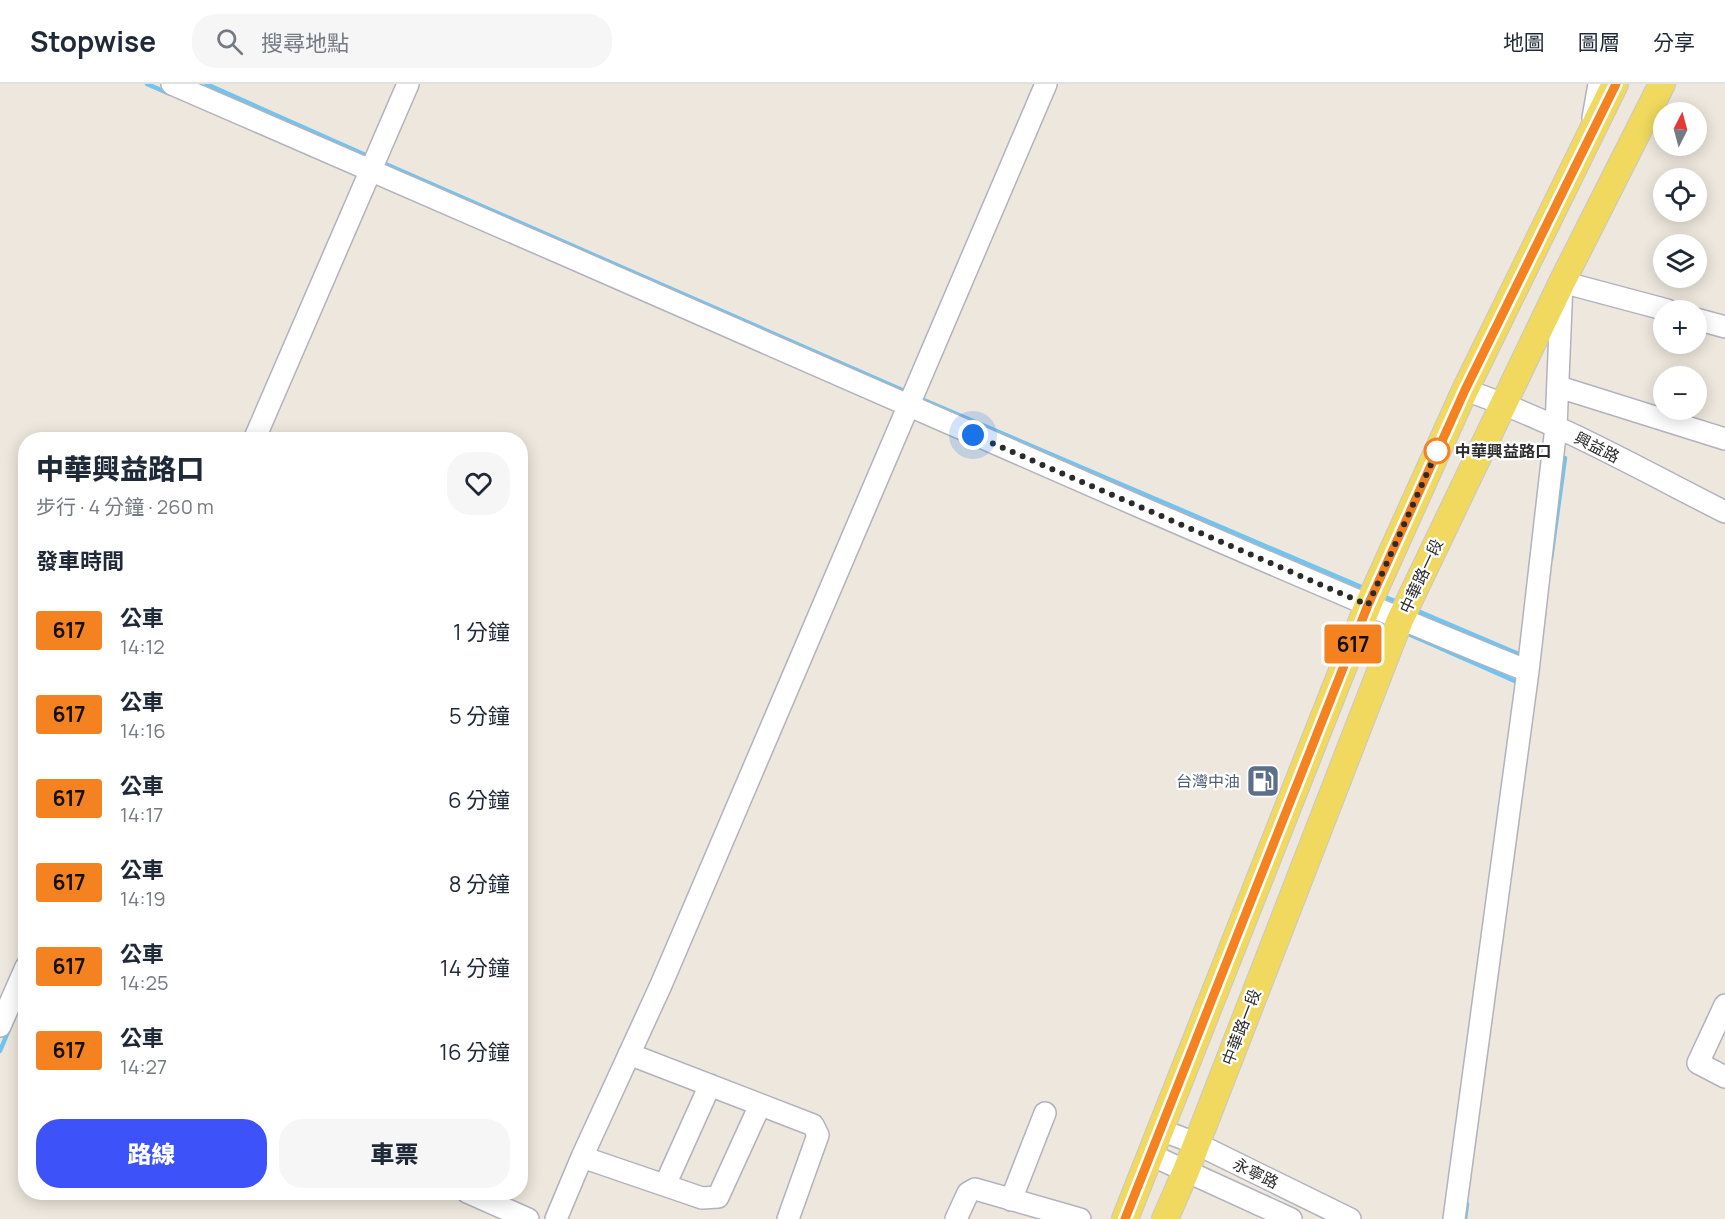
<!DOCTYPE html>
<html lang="zh-TW">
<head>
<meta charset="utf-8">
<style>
	:root { --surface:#fff; --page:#f6f6f7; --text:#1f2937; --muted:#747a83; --line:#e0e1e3; --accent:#3d53f9 }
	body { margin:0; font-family:Manrope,"Noto Sans TC",sans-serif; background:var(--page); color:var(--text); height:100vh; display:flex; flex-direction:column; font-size:22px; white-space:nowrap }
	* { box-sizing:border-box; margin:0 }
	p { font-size:20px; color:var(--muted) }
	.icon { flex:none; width:33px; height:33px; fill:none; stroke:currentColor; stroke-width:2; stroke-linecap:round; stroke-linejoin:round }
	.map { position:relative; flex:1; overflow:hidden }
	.panel { position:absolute; left:18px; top:348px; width:510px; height:768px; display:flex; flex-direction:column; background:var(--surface); border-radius:24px; box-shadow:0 3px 15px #0003 }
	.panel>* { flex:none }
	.badge { padding:0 12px; border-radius:4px; font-size:21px; line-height:39px }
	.needle { width:39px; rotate:6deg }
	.buttons { position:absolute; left:1653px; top:18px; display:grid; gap:12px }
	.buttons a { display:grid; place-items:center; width:54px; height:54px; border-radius:50%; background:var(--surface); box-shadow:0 3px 15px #0003; font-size:30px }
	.you { position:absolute; width:30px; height:30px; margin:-15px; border:4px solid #fff; border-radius:50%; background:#1a73e8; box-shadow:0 0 0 9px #1a73e833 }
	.map>.badge { position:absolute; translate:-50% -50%; box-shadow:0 0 0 3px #fff }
	h2 { padding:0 18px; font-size:22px; line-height:54px }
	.round { display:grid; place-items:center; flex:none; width:63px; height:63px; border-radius:24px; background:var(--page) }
	.head { display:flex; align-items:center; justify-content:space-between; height:102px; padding:0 18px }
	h1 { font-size:28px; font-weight:800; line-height:45px }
	.cta { display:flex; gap:12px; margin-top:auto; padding:12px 18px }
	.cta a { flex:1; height:69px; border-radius:24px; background:var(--accent); color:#fff; font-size:24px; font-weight:800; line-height:69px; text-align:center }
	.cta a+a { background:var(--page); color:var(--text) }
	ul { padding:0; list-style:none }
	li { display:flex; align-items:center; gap:18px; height:84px; padding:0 18px }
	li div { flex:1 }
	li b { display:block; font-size:22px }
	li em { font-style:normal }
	li .badge { min-width:66px; font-weight:700; text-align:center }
	header { display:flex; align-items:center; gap:36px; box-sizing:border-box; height:84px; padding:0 30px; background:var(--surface); border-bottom:2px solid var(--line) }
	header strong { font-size:28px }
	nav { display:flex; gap:33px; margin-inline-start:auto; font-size:21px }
	.search { width:420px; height:54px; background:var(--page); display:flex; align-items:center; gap:15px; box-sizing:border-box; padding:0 21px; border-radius:24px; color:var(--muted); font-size:22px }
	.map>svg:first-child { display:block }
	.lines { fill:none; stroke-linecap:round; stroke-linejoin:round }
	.stream { stroke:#70c4ee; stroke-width:4.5 }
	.minor-casing { stroke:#b1b2be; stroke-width:24 }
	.major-casing { stroke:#c8c8c8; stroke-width:28 }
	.minor { stroke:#fff; stroke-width:21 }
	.major { stroke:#f0d95e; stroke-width:26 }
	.line-casing { stroke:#fff; stroke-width:14 }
	.line { stroke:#f58220; stroke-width:9 }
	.walk { stroke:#2b2b2b; stroke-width:6; stroke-dasharray:0 10.8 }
	.stop-dot { fill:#fff; stroke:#f58220; stroke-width:3 }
	.labels { text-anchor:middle; stroke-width:4.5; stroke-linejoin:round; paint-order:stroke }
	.street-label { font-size:16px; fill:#2b2b2b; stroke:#fff }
	.stop-label { font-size:16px; font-weight:bold; fill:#2b2b2b; stroke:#fff; text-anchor:start }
	.service-label { font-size:16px; fill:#4e5e75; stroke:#fff; text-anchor:end }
</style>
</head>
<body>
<header>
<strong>Stopwise</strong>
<div class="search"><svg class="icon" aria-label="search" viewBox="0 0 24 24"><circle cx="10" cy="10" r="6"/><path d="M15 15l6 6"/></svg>搜尋地點</div>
<nav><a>地圖</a><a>圖層</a><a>分享</a></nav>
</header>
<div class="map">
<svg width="1725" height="1135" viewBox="0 0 1725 1135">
	<rect width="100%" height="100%" fill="#ede7dd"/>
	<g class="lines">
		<path class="stream" d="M147,0l23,10
			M206,0l164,73
			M381,78l528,231
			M919,314l447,191
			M1551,475l14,-101
			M1380,511l20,8
			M1413,525l108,46
			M1404,548l113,50
			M0,967l10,-24
			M1465,1135l2,-15"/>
		<g class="minor-casing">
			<path id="minor" d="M172,0c328,140 652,287 980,428 125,54 250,109 376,159
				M1593,34l6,-34
				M1696,235l29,8
				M1559,303l166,52
				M1465,306c91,31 175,79 260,122
				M254,356l154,-356
				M1725,921l-27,58 27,14
				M0,942l26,-59
				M629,970l184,71 5,10 -30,84
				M1161,1046l34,13 155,76
				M1151,1071l140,64
				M582,1073l120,41 16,-1 42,-92
				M665,1101l45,-100
				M467,1108l61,27
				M1011,1116l34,-87
				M556,1135l26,-62 79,-172 385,-901
				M956,1135l12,-26 7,-4 105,30
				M1454,1135l74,-548 28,-244 6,-145 105,28"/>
		</g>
		<g class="major-casing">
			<path id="major" d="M1125,1135l243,-614 97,-215 150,-306
				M1165,1135l21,-48 214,-551 162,-338 100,-198"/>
		</g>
		<use href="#minor" class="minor"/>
		<use href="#major" class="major"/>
	</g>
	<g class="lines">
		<g class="line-casing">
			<path id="line" d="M1125,1135l243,-614 97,-215 151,-306"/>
		</g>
		<use href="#line" class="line"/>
		<path class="walk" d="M973,351l395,170 69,-154"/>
	</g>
	<defs>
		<g id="fuel-square" transform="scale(1.725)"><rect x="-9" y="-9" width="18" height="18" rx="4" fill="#5c6f8a" stroke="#fff"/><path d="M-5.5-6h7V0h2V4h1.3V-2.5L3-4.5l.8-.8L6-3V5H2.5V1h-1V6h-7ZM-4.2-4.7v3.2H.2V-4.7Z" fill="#fff"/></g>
	</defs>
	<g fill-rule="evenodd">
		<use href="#fuel-square" x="1263" y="697"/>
	</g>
	<circle class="stop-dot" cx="1437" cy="367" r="12"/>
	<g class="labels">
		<g class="street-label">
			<text transform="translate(1597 363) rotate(27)" y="6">興益路</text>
			<text transform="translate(1421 492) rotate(-65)" y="6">中華路一段</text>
			<text transform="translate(1241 943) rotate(-69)" y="6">中華路一段</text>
			<text transform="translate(1256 1089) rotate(26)" y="6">永寧路</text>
		</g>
		<g class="stop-label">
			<text x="1455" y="373">中華興益路口</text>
		</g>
		<g class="service-label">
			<text x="1240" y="703">台灣中油</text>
		</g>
	</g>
</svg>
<div class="buttons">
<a><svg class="needle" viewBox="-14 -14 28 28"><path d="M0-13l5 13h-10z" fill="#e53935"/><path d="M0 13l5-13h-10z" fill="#747a83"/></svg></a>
<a><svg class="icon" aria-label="locate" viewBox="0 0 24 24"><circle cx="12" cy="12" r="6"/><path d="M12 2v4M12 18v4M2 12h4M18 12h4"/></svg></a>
<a><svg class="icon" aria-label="layers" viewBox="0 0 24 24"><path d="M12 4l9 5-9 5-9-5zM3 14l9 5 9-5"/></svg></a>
<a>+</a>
<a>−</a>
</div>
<div class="you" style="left:973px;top:351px"></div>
<b class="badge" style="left:1353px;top:560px;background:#f58220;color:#111">617</b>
<section class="panel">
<div class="head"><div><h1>中華興益路口</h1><p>步行 · 4 分鐘 · 260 m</p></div><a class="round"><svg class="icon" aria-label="heart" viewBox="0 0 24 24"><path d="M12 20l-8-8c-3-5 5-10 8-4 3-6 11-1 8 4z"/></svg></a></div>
<h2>發車時間</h2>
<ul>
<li><span class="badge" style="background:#f58220;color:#111">617</span><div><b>公車</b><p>14:12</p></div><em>1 分鐘</em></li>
<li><span class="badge" style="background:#f58220;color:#111">617</span><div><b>公車</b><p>14:16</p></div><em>5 分鐘</em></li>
<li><span class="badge" style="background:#f58220;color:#111">617</span><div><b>公車</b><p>14:17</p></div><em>6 分鐘</em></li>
<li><span class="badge" style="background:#f58220;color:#111">617</span><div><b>公車</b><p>14:19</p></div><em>8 分鐘</em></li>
<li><span class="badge" style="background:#f58220;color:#111">617</span><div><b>公車</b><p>14:25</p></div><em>14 分鐘</em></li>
<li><span class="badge" style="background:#f58220;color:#111">617</span><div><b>公車</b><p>14:27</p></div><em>16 分鐘</em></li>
</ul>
<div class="cta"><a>路線</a><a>車票</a></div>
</section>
</div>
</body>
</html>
